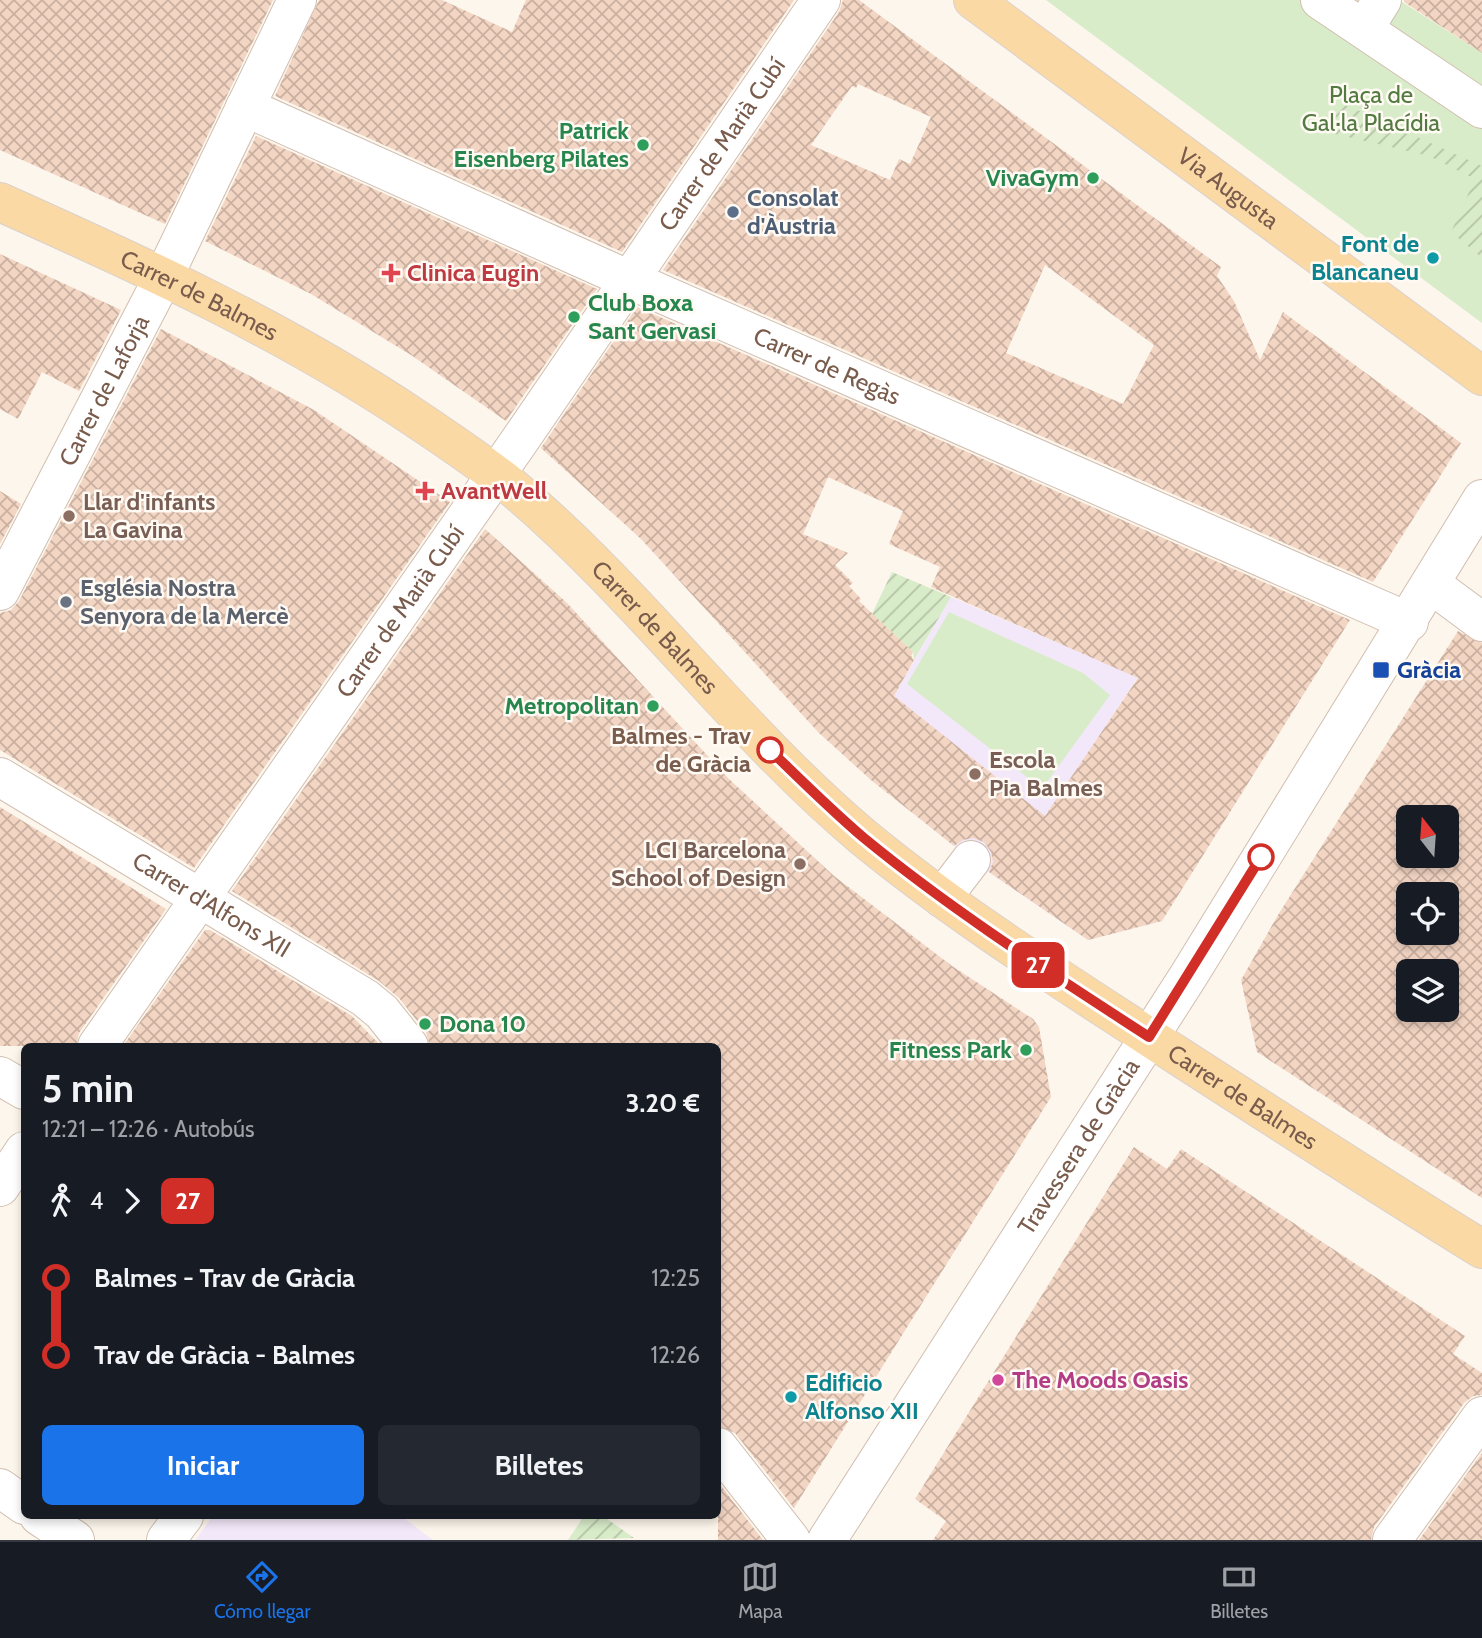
<!DOCTYPE html>
<html lang="es">
<head>
<meta charset="utf-8">
<style>
	:root { --surface:#171b24; --page:#242831; --text:#f1f3f6; --muted:#9ea1a6; --line:#363941; --accent:#1a73e8 }
	body { margin:0; font-family:Cabin,sans-serif; background:var(--page); color:var(--text); height:100vh; display:flex; flex-direction:column; font-size:26px; white-space:nowrap }
	* { box-sizing:border-box; margin:0 }
	p { font-size:23px; color:var(--muted) }
	.icon { flex:none; width:38px; height:38px; fill:none; stroke:currentColor; stroke-width:2; stroke-linecap:round; stroke-linejoin:round }
	.map { position:relative; flex:1; overflow:hidden }
	.side { position:absolute; left:21px; top:1043px; width:700px; height:476px; display:flex; flex-direction:column; background:var(--surface); border-radius:10px; box-shadow:0 4px 10px #0003 }
	.side>* { flex:none }
	.badge { padding:0 14px; border-radius:10px; font-size:24px; line-height:46px }
	.needle { width:46px; rotate:343deg }
	.tools { position:absolute; left:1396px; top:805px; display:grid; gap:14px }
	.tools a { display:grid; place-items:center; width:63px; height:63px; border-radius:10px; background:var(--surface); box-shadow:0 4px 10px #0003; font-size:35px }
	.map>.badge { position:absolute; translate:-50% -50%; box-shadow:0 0 0 4px #fff }
	.legs { display:flex; align-items:center; gap:10px; height:77px; padding:0 21px; font-size:23px }
	.legs p { margin-inline-start:auto }
	.headline { display:flex; align-items:center; justify-content:space-between; height:119px; padding:0 21px }
	h1 { font-size:38px; font-weight:700; line-height:52px }
	.primary-button { display:flex; gap:14px; margin-top:auto; padding:14px 21px }
	.primary-button a { flex:1; height:80px; border-radius:10px; background:var(--accent); color:#fff; font-size:28px; font-weight:700; line-height:80px; text-align:center }
	.primary-button a+a { background:var(--page); color:var(--text) }
	ul { padding:0 21px; list-style:none }
	li { display:flex; align-items:center; gap:24px; height:77px; font-size:26px }
	li i { display:grid; place-items:center; width:10px; height:100%; margin:0 9px; background:currentColor }
	li i::after { content:''; width:18px; height:18px; margin:-9px; border:5px solid; border-radius:50%; background:var(--surface) }
	li p { margin-inline-start:auto }
	li:first-child i { background:linear-gradient(#0000 50%,currentColor 0) }
	li:last-child i { background:linear-gradient(currentColor 50%,#0000 0) }
	.dock { display:flex; justify-content:space-around; align-items:center; height:98px; border-top:2px solid var(--line); background:var(--surface); font-size:19px; color:var(--muted) }
	.dock a { display:grid; justify-items:center; gap:4px }
	.dock .active { color:var(--accent) }
	.map>svg:first-child { display:block }
	.education { fill:#f3e8fa }
	.park { fill:#d8ecc9 }
	.garden { fill:url(#garden-furrows) }
	.building { fill:url(#building-cross-hatch); fill-rule:evenodd }
	.lines { fill:none; stroke-linecap:round; stroke-linejoin:round }
	.minor-casing { stroke:#d1beb0; stroke-width:40 }
	.major-casing { stroke:#dad1cd; stroke-width:40 }
	.minor { stroke:#fff; stroke-width:38 }
	.major { stroke:#fbd9a5; stroke-width:38 }
	.line-1-casing { stroke:#fff; stroke-width:16 }
	.line-1 { stroke:#d02e26; stroke-width:10 }
	.leisure-dot { fill:#2e9e5b; stroke:#fffaf3; stroke-width:2.5 }
	.service-dot { fill:#5c6f8a; stroke:#fffaf3; stroke-width:2.5 }
	.culture-dot { fill:#0f9aa8; stroke:#fffaf3; stroke-width:2.5 }
	.health-dot { fill:#e0444e; stroke:#fffaf3; stroke-width:2.5 }
	.education-dot { fill:#8d6e63; stroke:#fffaf3; stroke-width:2.5 }
	.worship-dot { fill:#6b7280; stroke:#fffaf3; stroke-width:2.5 }
	.transit-dot { fill:#1a4fb4; stroke:#fffaf3; stroke-width:2.5 }
	.stop-1-dot { fill:#fff; stroke:#d02e26; stroke-width:3.5 }
	.hotel-dot { fill:#d1479c; stroke:#fffaf3; stroke-width:2.5 }
	.labels { text-anchor:middle; stroke-width:5; stroke-linejoin:round; paint-order:stroke }
	.park-label { font-size:24px; fill:#537a41; stroke:#fffaf3 }
	.leisure-label { font-size:24px; font-weight:bold; fill:#27864d; stroke:#fffaf3; text-anchor:end }
	.street-label { font-size:24px; fill:#7a5c4d; stroke:#fffaf3 }
	.service-label { font-size:24px; font-weight:bold; fill:#4e5e75; stroke:#fffaf3; text-anchor:start }
	.culture-label { font-size:24px; font-weight:bold; fill:#0d838f; stroke:#fffaf3; text-anchor:end }
	.health-label { font-size:24px; font-weight:bold; fill:#be3a42; stroke:#fffaf3; text-anchor:start }
	.education-label { font-size:24px; font-weight:bold; fill:#785e54; stroke:#fffaf3; text-anchor:start }
	.worship-label { font-size:24px; font-weight:bold; fill:#5b616d; stroke:#fffaf3; text-anchor:start }
	.transit-label { font-size:24px; font-weight:bold; fill:#164399; stroke:#fffaf3; text-anchor:start }
	.stop-label { font-size:24px; font-weight:bold; fill:#7a5c4d; stroke:#fffaf3; text-anchor:end }
	.hotel-label { font-size:24px; font-weight:bold; fill:#b23c85; stroke:#fffaf3; text-anchor:start }
</style>
</head>
<body>
<div class="map">
<svg width="1482" height="1540" viewBox="0 0 1482 1540">
	<defs>
		<pattern id="garden-furrows" width="10" height="10" patternUnits="userSpaceOnUse" patternTransform="scale(1.75)"><rect width="10" height="10" fill="#d8ecc9"/><path d="M-1 1l2-2M0 10L10 0M9 11l2-2" fill="none" stroke="#b4c2a5"/></pattern>
		<pattern id="building-cross-hatch" width="8" height="8" patternUnits="userSpaceOnUse" patternTransform="scale(1.75)"><rect width="8" height="8" fill="#f3d5c3"/><path d="M0 0l8 8M0 8l8-8" fill="none" stroke="#cab0a1"/></pattern>
	</defs>
	<rect width="100%" height="100%" fill="#fdf6ec"/>
	<path class="education" d="M951,597l187,80 -60,91 84,153 -74,19 -117,-80 -117,-95z
		M213,1516h188l32,24h-238z"/>
	<path class="park" d="M1046,0h353l83,53v270z
		M949,612l134,61 27,22 -68,94 -135,-105z"/>
	<path class="garden" d="M1339,102l143,64v92l-31,-26 24,-53 -46,-23 -98,-23z
		M892,572l59,25 -37,63 -1,-8 -35,-33 -8,-1z
		M584,1516h19l31,22 -66,2z"/>
	<path class="building" d="M0,0h273l-108,224 -165,-74z
		M319,0h123l70,32 14,-32h268l-172,252 -347,-156z
		M843,0h16l362,267 -4,9 17,25 26,59 23,-48 178,131 -88,139 -710,-312 176,-258zM858,84l73,33 -21,47 -11,-5 -9,21 -79,-35 41,-59 4,2zM1045,265l109,80 -31,59 -117,-51z
		M1404,0h78v53l-78,-51z
		M256,136l341,153 -91,132 -95,-66 -100,-61 -106,-53z
		M0,254l121,56 -42,81 -37,-19 -24,47 -18,-10z
		M637,307l713,313 -188,301 -74,19 -99,-68 4,-10 -2,-10 -7,-10 -11,-4 -10,2 -9,6 -83,-66 -52,-47 -178,-194 -100,-91zM828,477l75,34 -14,33 51,23 -9,20 207,91 -93,138 -151,-120 20,-36 -3,-4 2,-4 -54,-51 2,-2 -12,-13 4,-3 -18,-18 13,-12 -45,-19z
		M161,329l153,81 136,92 -256,366 -194,-118v-137l11,-3 8,-9z
		M0,491l21,13 -21,40z
		M485,529l82,74 162,176 105,97 118,90 81,53 6,8 12,70 -257,411 -59,-75 -17,-7v-380h-288l-4,-14 -27,-34 -20,-17 -147,-90z
		M1458,631l24,12v555l-225,-146 -16,-72 37,-65zM1409,817h38v39h-38zM1409,894h38v39h-38zM1409,971h38v39h-38z
		M0,807l166,102 -87,124 -3,13h-76z
		M205,930h5l142,86 29,30h-258z
		M1134,1147l33,22 14,-20 284,187 -12,18 29,19v22l-9,1 -9,7 -90,124 -3,13h-438l13,-19 -31,-22z
		M1482,1453v87h-63z
		M718,1482l45,58h-45z"/>
	<g class="lines">
		<g class="minor-casing">
			<g id="minor">
				<path d="M1320,0l162,109"/>
				<path d="M1364,29l18,-29"/>
				<path id="s1" d="M245,107l367,165 797,350"/>
				<path d="M1432,585l50,37"/>
				<path id="s2" d="M0,591l164,-315 133,-276"/>
				<path id="s3" d="M0,777l365,221 17,14 27,34"/>
				<path d="M942,898l29,-38"/>
				<path id="s4" d="M97,1046l421,-603 303,-443"/>
				<path d="M0,1076l24,14"/>
				<path d="M0,1187l24,-36"/>
				<path d="M718,1447l73,93"/>
				<path d="M0,1488l24,17"/>
				<path d="M39,1516l36,24"/>
				<path d="M166,1540l18,-24"/>
				<path id="s5" d="M827,1540l362,-565 293,-476"/>
				<path d="M1392,1540l90,-124"/>
			</g>
		</g>
		<g class="major-casing">
			<g id="major">
				<path id="s6" d="M973,0l509,376"/>
				<path id="s7" d="M0,202c143,64 284,128 415,216 33,22 66,44 97,69 127,107 224,243 351,350 90,74 188,136 286,200 110,71 221,143 333,212"/>
			</g>
		</g>
		<use href="#minor" class="minor"/>
		<use href="#major" class="major"/>
	</g>
	<g class="lines">
		<g class="line-1-casing">
			<path id="line-1" d="M770,750c31,30 61,60 94,88 90,74 188,136 285,199l112,-180"/>
		</g>
		<use href="#line-1" class="line-1"/>
	</g>
	<g class="leisure-dot">
		<circle cx="643" cy="145" r="7"/>
		<circle cx="1093" cy="178" r="7"/>
		<circle cx="574" cy="317" r="7"/>
		<circle cx="653" cy="706" r="7"/>
		<circle cx="425" cy="1024" r="7"/>
		<circle cx="1026" cy="1050" r="7"/>
	</g>
	<circle class="service-dot" cx="733" cy="212" r="7"/>
	<g class="culture-dot">
		<circle cx="1433" cy="258" r="7"/>
		<circle cx="791" cy="1397" r="7"/>
	</g>
	<g class="health-dot">
		<path d="M387.5 262.5h7v7h7v7h-7v7h-7v-7h-7v-7h7z"/>
		<path d="M421.5 480.5h7v7h7v7h-7v7h-7v-7h-7v-7h7z"/>
	</g>
	<g class="education-dot">
		<circle cx="69" cy="516" r="7"/>
		<circle cx="975" cy="774" r="7"/>
		<circle cx="800" cy="864" r="7"/>
	</g>
	<circle class="worship-dot" cx="66" cy="602" r="7"/>
	<rect class="transit-dot" x="1372" y="661" width="18" height="18" rx="3.5"/>
	<g class="stop-1-dot">
		<circle cx="770" cy="750" r="12"/>
		<circle cx="1261" cy="857" r="12"/>
	</g>
	<circle class="hotel-dot" cx="998" cy="1380" r="7"/>
	<g class="labels">
		<g class="park-label">
			<text x="1371" y="103">Plaça de<tspan x="1371" dy="28">Gal·la Placídia</tspan></text>
		</g>
		<g class="leisure-label">
			<text x="629" y="139">Patrick<tspan x="629" dy="28">Eisenberg Pilates</tspan></text>
			<text x="1079" y="186">VivaGym</text>
			<text x="588" y="311" text-anchor="start">Club Boxa<tspan x="588" dy="28">Sant Gervasi</tspan></text>
			<text x="639" y="714">Metropolitan</text>
			<text x="439" y="1032" text-anchor="start">Dona 10</text>
			<text x="1012" y="1058">Fitness Park</text>
		</g>
		<g class="street-label">
			<text dy="8" stroke="none"><textPath href="#s4" startOffset="1097">Carrer de Marià Cubí</textPath></text>
			<text dy="8" stroke="none"><textPath href="#s6" startOffset="317">Via Augusta</textPath></text>
			<text dy="8" stroke="none"><textPath href="#s7" startOffset="220">Carrer de Balmes</textPath></text>
			<text dy="8" stroke="none"><textPath href="#s1" startOffset="637">Carrer de Regàs</textPath></text>
			<text dy="8" stroke="none"><textPath href="#s2" startOffset="226">Carrer de Laforja</textPath></text>
			<text dy="8" stroke="none"><textPath href="#s4" startOffset="530">Carrer de Marià Cubí</textPath></text>
			<text dy="8" stroke="none"><textPath href="#s7" startOffset="788">Carrer de Balmes</textPath></text>
			<text dy="8" stroke="none"><textPath href="#s3" startOffset="247">Carrer d'Alfons XII</textPath></text>
			<text dy="8" stroke="none"><textPath href="#s7" startOffset="1544">Carrer de Balmes</textPath></text>
			<text dy="8" stroke="none"><textPath href="#s5" startOffset="467">Travessera de Gràcia</textPath></text>
		</g>
		<g class="service-label">
			<text x="747" y="206">Consolat<tspan x="747" dy="28">d'Àustria</tspan></text>
		</g>
		<g class="culture-label">
			<text x="1419" y="252">Font de<tspan x="1419" dy="28">Blancaneu</tspan></text>
			<text x="805" y="1391" text-anchor="start">Edificio<tspan x="805" dy="28">Alfonso XII</tspan></text>
		</g>
		<g class="health-label">
			<text x="407" y="281">Clinica Eugin</text>
			<text x="441" y="499">AvantWell</text>
		</g>
		<g class="education-label">
			<text x="83" y="510">Llar d'infants<tspan x="83" dy="28">La Gavina</tspan></text>
			<text x="989" y="768">Escola<tspan x="989" dy="28">Pia Balmes</tspan></text>
			<text x="786" y="858" text-anchor="end">LCI Barcelona<tspan x="786" dy="28">School of Design</tspan></text>
		</g>
		<g class="worship-label">
			<text x="80" y="596">Església Nostra<tspan x="80" dy="28">Senyora de la Mercè</tspan></text>
		</g>
		<g class="transit-label">
			<text x="1397" y="678">Gràcia</text>
		</g>
		<g class="stop-label">
			<text x="751" y="744">Balmes - Trav<tspan x="751" dy="28">de Gràcia</tspan></text>
		</g>
		<g class="hotel-label">
			<text x="1012" y="1388">The Moods Oasis</text>
		</g>
	</g>
</svg>
<div class="tools">
<a><svg class="needle" viewBox="-14 -14 28 28"><path d="M0-13l5 13h-10z" fill="#e53935"/><path d="M0 13l5-13h-10z" fill="#9ea1a6"/></svg></a>
<a><svg class="icon" aria-label="locate" viewBox="0 0 24 24"><circle cx="12" cy="12" r="6"/><path d="M12 2v4M12 18v4M2 12h4M18 12h4"/></svg></a>
<a><svg class="icon" aria-label="layers" viewBox="0 0 24 24"><path d="M12 4l9 5-9 5-9-5zM3 14l9 5 9-5"/></svg></a>
</div>
<b class="badge" style="left:1038px;top:965px;background:#d02e26;color:#fff">27</b>
<section class="side">
<div class="headline"><div><h1>5 min</h1><p>12:21 – 12:26 · Autobús</p></div><b>3.20 €</b></div>
<div class="legs"><svg class="icon" aria-label="walk" viewBox="0 0 24 24"><circle cx="13" cy="4" r="2"/><path d="M13 8l-2 6 4 7M11 14l-3 7M7 12l3-4h3l4 4"/></svg>4<svg class="icon" aria-label="forward" viewBox="0 0 24 24"><path d="M9 5l7 7-7 7"/></svg><b class="badge" style="background:#d02e26;color:#fff">27</b></div>
<ul>
<li><i style="color:#d02e26"></i><b>Balmes - Trav de Gràcia</b><p>12:25</p></li>
<li><i style="color:#d02e26"></i><b>Trav de Gràcia - Balmes</b><p>12:26</p></li>
</ul>
<div class="primary-button"><a>Iniciar</a><a>Billetes</a></div>
</section>
</div>
<nav class="dock">
<a class="active"><svg class="icon" aria-label="directions" viewBox="0 0 24 24"><path d="M12 3l9 9-9 9-9-9zM9 14v-3h6M13 9l2 2-2 2"/></svg>Cómo llegar</a>
<a><svg class="icon" aria-label="map" viewBox="0 0 24 24"><path d="M3 6l6-2 6 2 6-2v14l-6 2-6-2-6 2zM9 4v14M15 6v14"/></svg>Mapa</a>
<a><svg class="icon" aria-label="tickets" viewBox="0 0 24 24"><path d="M3 7h18v10H3zM15 7v10"/></svg>Billetes</a>
</nav>
</body>
</html>
